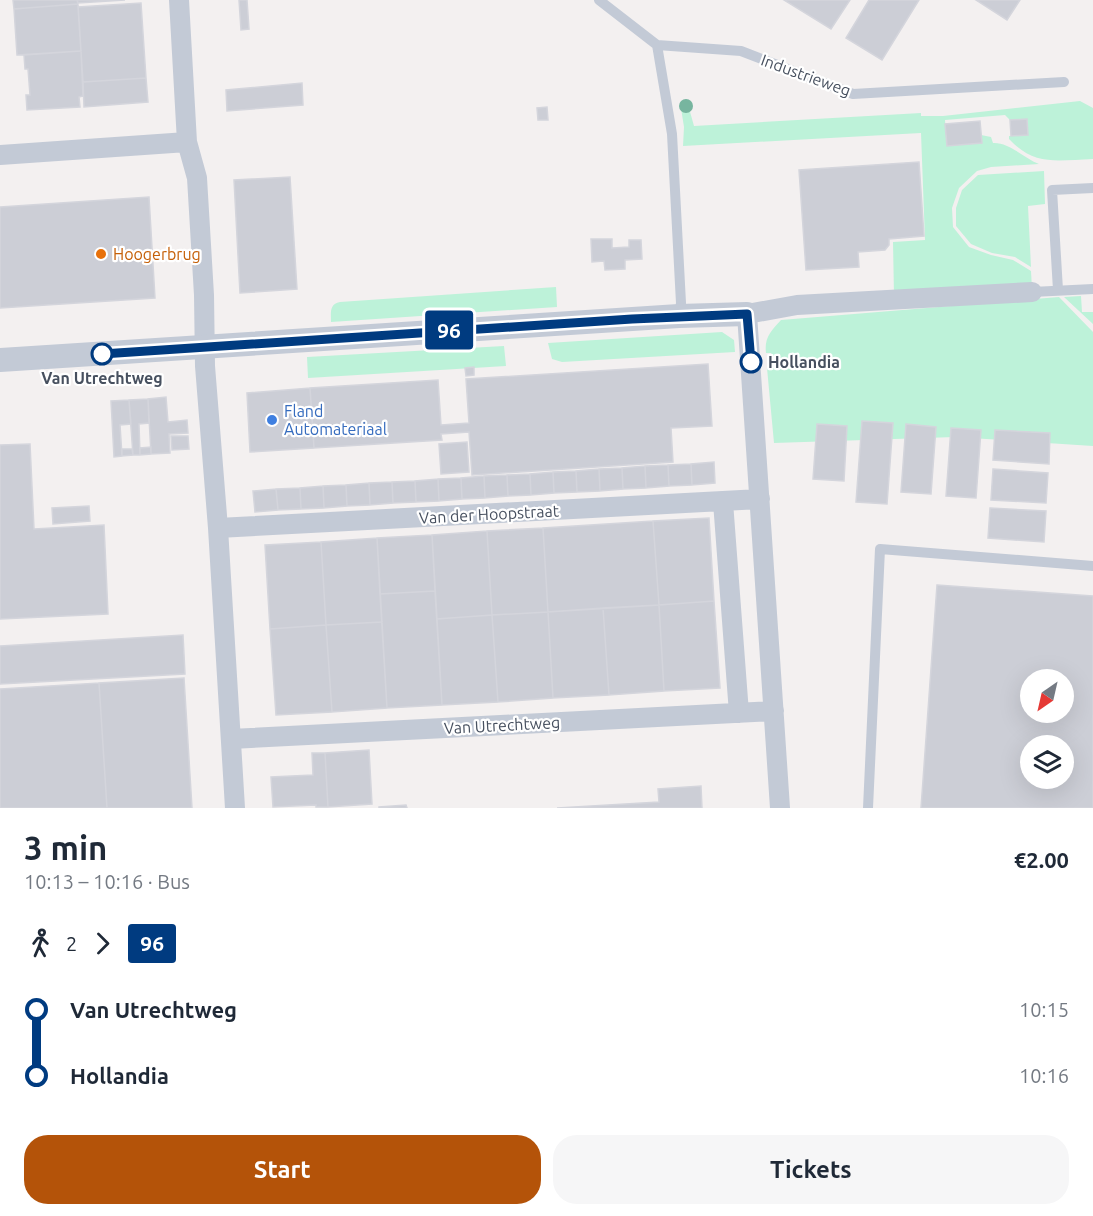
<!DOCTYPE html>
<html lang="en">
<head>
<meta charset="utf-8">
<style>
	:root { --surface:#fff; --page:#f6f6f7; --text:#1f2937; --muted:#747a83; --accent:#b45309 }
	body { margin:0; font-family:Ubuntu,sans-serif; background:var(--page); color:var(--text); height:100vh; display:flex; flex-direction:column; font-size:22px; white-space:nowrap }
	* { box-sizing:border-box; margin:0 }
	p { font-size:20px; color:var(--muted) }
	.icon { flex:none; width:33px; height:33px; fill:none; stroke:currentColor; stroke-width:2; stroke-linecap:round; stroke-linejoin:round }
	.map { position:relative; height:808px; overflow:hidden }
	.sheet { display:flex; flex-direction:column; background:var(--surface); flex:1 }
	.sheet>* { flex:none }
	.badge { padding:0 12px; border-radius:4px; font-size:21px; line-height:39px }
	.needle { width:39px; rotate:214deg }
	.tools { position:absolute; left:1020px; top:669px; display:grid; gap:12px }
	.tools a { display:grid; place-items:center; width:54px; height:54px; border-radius:50%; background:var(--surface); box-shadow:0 6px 24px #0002; font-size:30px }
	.map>.badge { position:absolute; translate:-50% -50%; box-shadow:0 0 0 3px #fff }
	.legs { display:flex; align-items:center; gap:9px; height:66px; padding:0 24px; font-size:20px }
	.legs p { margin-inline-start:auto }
	.overview { display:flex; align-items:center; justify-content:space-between; height:102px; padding:0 24px }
	h1 { font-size:33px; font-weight:700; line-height:45px }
	.button { display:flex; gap:12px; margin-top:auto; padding:12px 24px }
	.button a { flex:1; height:69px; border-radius:24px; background:var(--accent); color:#fff; font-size:24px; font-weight:700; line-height:69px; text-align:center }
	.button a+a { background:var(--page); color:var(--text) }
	ul { padding:0 24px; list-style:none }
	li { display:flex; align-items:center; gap:21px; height:66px; font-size:22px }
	li i { display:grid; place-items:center; width:9px; height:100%; margin:0 8px; background:currentColor }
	li i::after { content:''; width:15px; height:15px; margin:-8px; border:4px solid; border-radius:50%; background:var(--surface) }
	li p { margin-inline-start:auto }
	li:first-child i { background:linear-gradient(#0000 50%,currentColor 0) }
	li:last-child i { background:linear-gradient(currentColor 50%,#0000 0) }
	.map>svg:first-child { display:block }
	.green { fill:#bdf2d9 }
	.building { fill:#ccced6; stroke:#d4d5dc; stroke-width:1.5; fill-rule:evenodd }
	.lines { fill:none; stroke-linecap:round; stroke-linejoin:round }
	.service { stroke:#c3cad6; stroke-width:10 }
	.minor { stroke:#c3cad6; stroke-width:20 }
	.tertiary { stroke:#c3cad6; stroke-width:24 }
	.tree { fill:#77b59f }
	.line-1-casing { stroke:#fff; stroke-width:14 }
	.line-1 { stroke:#003b80; stroke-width:9 }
	.food-dot { fill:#e8710a; stroke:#fff; stroke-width:2 }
	.stop-1-dot { fill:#fff; stroke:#003b80; stroke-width:3 }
	.shop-dot { fill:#3f7fe0; stroke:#fff; stroke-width:2 }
	.labels { text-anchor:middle; stroke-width:4.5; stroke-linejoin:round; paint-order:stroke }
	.street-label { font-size:16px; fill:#47505f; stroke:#fff }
	.food-label { font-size:16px; fill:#c56008; stroke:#fff; text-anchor:start }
	.stop-label { font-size:16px; font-weight:bold; fill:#47505f; stroke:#fff; text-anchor:start }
	.shop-label { font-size:16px; fill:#366cbe; stroke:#fff; text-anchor:start }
</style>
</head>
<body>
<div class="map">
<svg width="1093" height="808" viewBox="0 0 1093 808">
	<rect width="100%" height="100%" fill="#f3f0f0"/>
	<path class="green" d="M687,101l7,25 227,-13v3h22l137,-15 13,7v51c-35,1 -58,8 -84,-20v-3l19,-1 -1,-16 -17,1 -5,-5 -60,5 2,26 34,-3v-8l10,2 2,6c16,-1 31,15 46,21l-48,3 -14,4 -18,17 -7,20 1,19 16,20 22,8 22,5 18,11 1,18 -138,7 -1,-54 32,-2 -4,-107 -238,13 1,-19 -4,-25z
		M1044,171l1,33 -17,2 3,61 -16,-10 -23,-4 -21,-9 -15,-18v-18l6,-18 16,-15z
		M556,287l1,20 -226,15c0,-9 -2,-18 9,-20z
		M1081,296l1,16h11v12l-29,-27z
		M1059,297l34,35v114l-138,-9 -181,6 -7,-75 6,-1 -2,-14h-5c-2,-15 5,-22 15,-33z
		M722,332l12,8 1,12 -173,10 -10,-3 -4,-16z
		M504,346l2,20 -198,12 -1,-21z"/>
	<path class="building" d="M13,0h64l1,4 -64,5z
		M77,0h48l-47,3z
		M239,0h8l2,29 -8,1z
		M784,0h66l-19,29z
		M869,0h50l-37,60 -36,-22z
		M976,0h44l-13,20z
		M141,3l5,75 -63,4 -5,-75z
		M78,4l3,47 -64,4 -3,-46z
		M81,51l2,45 -4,1 1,10 -53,3 -1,-15h4l-2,-26h-3l-1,-14z
		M146,78l2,24 -64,5 -1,-25z
		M302,83l1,22 -76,6 -1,-21z
		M547,107l1,13h-10l-1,-12z
		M1027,119l1,16 -17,1 -1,-16z
		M980,121l2,22 -35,3 -2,-22z
		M919,162l5,74 -35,3v6l-4,5 -27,2 1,15 -53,3 -7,-100z
		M290,177l7,112 -57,4 -6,-113z
		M149,197l6,101 -155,10v-101z
		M591,239h21v9l17,-1v-7h12l1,19 -17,1v9l-20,1 -1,-9 -12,1z
		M708,364l4,62 -41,2 2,34 -201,13 -3,-43 -28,2 1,6 -128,8 -4,-60 128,-8 3,45 28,-2 -3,-44z
		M474,367v8l-8,1 -1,-8z
		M310,388l4,60 -64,4 -3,-59z
		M166,397l2,25 19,-2 1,13 -19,1 1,19 -19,1 -3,-55z
		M148,399l1,24 -10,1 1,31h-7l-4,-55z
		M129,400l2,24 -11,1 2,31 -8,1 -3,-56z
		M862,421l31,2 -6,81 -31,-2z
		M817,424l30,2 -3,55 -31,-2z
		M906,424l30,3 -5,67 -30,-2z
		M951,428l30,2 -5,68 -30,-2z
		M995,430l55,3 -1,31 -56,-4z
		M171,436h17l1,13 -17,1z
		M467,442l2,30 -28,2 -2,-30z
		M30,444l4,85 70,-4 4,89 -108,5v-174z
		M151,447v7l-11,1v-7z
		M122,449h10l1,6 -11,1z
		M714,462l1,21 -23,2 -1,-21z
		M691,464l1,21 -23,1 -1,-21z
		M668,465l1,21 -23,2 -1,-22z
		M645,466l1,22 -23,1 -1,-21z
		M622,468l1,21 -23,2 -1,-22z
		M599,469l1,22 -23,1 -1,-21z
		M993,469l55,4 -2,30 -55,-3z
		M576,471l1,21 -23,1 -1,-21z
		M553,472l1,21 -23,2 -1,-21z
		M530,474l1,21 -23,1 -1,-21z
		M507,475l1,21 -23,2 -1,-22z
		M484,476l1,22 -23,1 -1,-21z
		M461,478l1,21 -23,2 -1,-22z
		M438,479l1,22 -23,1 -1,-21z
		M415,481l1,21 -23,1 -1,-21z
		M392,482l1,21 -23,2 -1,-22z
		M369,483l1,22 -23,1 -1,-21z
		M346,485l1,21 -23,2 -1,-22z
		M323,486l1,22 -23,1 -1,-21z
		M300,488l1,21 -23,1 -2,-21z
		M276,489l2,21 -23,2 -2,-21z
		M89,506l1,15 -37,3 -1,-16z
		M990,508l56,3 -2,31 -56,-4z
		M709,518l5,83 -55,4 -6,-84z
		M653,521l6,84 -111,7 -5,-84z
		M543,528l5,84 -56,3 -5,-84z
		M487,531l5,84 -55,4 -5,-84z
		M432,535l3,56 -55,3 -3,-56z
		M377,538l5,84 -56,3 -5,-83z
		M321,542l5,83 -56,4 -5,-84z
		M937,585l156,11v212h-172zM1030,680h34v32h-34zM1030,746h34v32h-34z
		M435,591l7,114 -55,3 -7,-114z
		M714,601l6,87 -56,3 -5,-86z
		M659,605l5,86 -55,4 -6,-87z
		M603,608l6,87 -56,3 -5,-86z
		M548,612l5,86 -55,4 -6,-87z
		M492,615l6,87 -56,3 -5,-86z
		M382,622l5,86 -55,4 -6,-87z
		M326,625l6,87 -56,3 -6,-86z
		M183,635l2,39 -185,10v-38z
		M184,678l8,130h-85l-8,-125z
		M99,683l8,125h-107v-119z
		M369,750l3,54 -44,3 -3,-54z
		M312,753h13l3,54h-12v-2l-43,2 -2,-30 42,-2z
		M701,786l1,22h-145l102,-6 -1,-13z
		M406,805l1,3h-28v-1z"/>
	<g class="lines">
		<path class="service" d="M599,0l58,45 84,6 112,43 211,-12
			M657,45l15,89 9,169 -2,13
			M1058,290l-6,-100 41,-2
			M1032,292l61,-3
			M868,808l12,-259 213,17"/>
		<path class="minor" d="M179,0l8,142 10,36 7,117 1,71 13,162 17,280
			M0,155l187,-13
			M723,502l16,211
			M218,528l542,-29
			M231,739l543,-28
			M780,808l-33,-494 50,-9 235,-13"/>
		<path class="tertiary" d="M0,360l679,-44 68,-2"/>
	</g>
	<circle class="tree" cx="686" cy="106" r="7"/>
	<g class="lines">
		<g class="line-1-casing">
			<path id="line-1" d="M102,354l530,-35 115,-5 4,48"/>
		</g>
		<use href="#line-1" class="line-1"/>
	</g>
	<circle class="food-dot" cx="101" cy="254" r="6"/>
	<g class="stop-1-dot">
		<circle cx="102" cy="354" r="10"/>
		<circle cx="751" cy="362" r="10"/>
	</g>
	<circle class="shop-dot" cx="272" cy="420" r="6"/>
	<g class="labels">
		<g class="street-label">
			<text transform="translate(806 75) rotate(20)" y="6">Industrieweg</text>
			<text transform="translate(489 514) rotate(-3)" y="6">Van der Hoopstraat</text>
			<text transform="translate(502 725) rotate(-3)" y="6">Van Utrechtweg</text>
		</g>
		<g class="food-label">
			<text x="113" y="260">Hoogerbrug</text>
		</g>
		<g class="stop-label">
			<text x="768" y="368">Hollandia</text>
			<text x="102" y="384" text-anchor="middle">Van Utrechtweg</text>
		</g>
		<g class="shop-label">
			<text x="284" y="417">Fland<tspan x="284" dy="18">Automateriaal</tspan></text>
		</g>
	</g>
</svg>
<div class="tools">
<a><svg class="needle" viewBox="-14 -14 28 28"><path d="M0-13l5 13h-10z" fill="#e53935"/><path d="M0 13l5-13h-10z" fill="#747a83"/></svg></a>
<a><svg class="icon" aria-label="layers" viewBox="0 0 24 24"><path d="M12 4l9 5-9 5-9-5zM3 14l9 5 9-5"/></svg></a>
</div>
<b class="badge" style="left:449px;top:330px;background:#003b80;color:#fff">96</b>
</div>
<section class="sheet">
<div class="overview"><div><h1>3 min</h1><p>10:13 – 10:16 · Bus</p></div><b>€2.00</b></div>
<div class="legs"><svg class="icon" aria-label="walk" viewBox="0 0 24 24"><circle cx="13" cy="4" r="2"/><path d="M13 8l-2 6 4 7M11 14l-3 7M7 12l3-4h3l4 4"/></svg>2<svg class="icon" aria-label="forward" viewBox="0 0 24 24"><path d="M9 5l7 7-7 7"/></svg><b class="badge" style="background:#003b80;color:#fff">96</b></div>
<ul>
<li><i style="color:#003b80"></i><b>Van Utrechtweg</b><p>10:15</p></li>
<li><i style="color:#003b80"></i><b>Hollandia</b><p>10:16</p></li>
</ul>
<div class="button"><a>Start</a><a>Tickets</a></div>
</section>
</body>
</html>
